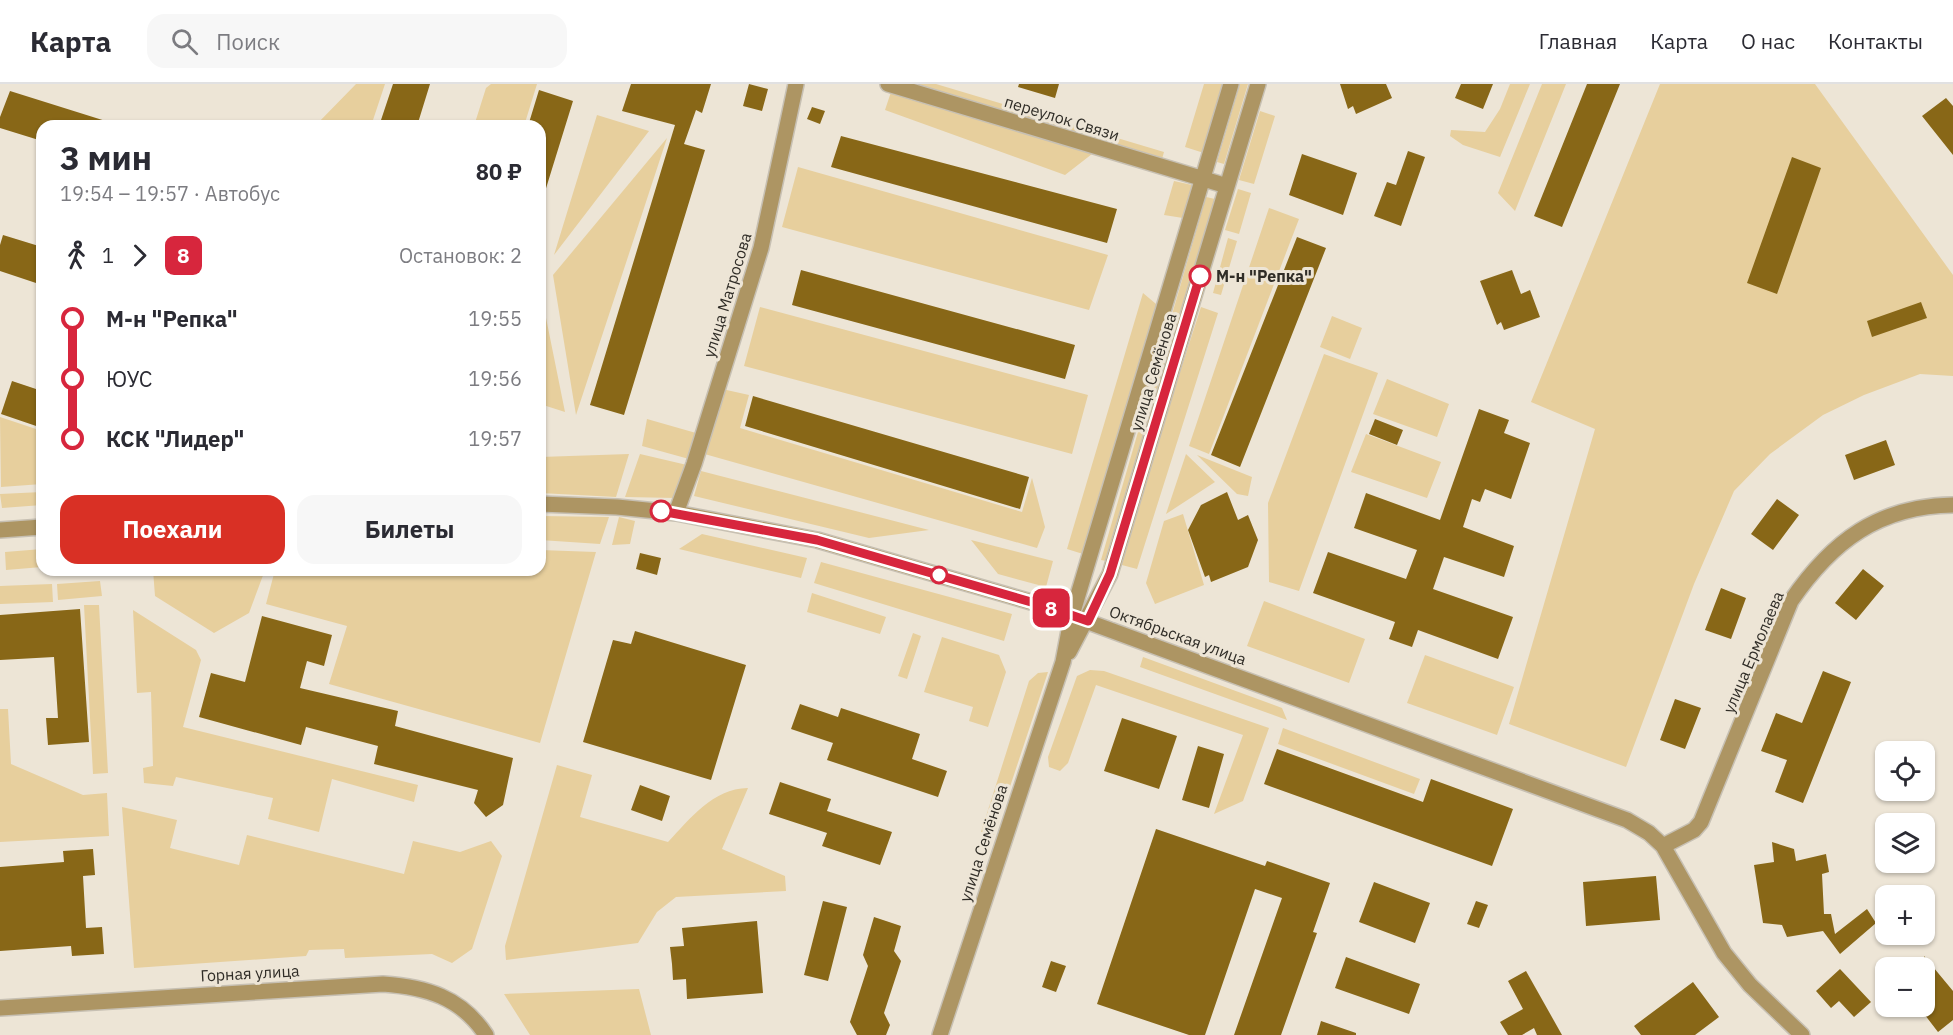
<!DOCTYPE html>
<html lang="ru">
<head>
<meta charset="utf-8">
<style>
	:root { --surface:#fff; --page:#f7f7f7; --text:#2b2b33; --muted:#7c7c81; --line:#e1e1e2; --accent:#d93025 }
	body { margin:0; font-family:"IBM Plex Sans",sans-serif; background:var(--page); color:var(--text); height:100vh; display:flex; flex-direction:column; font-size:22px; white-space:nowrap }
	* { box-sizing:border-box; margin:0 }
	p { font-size:20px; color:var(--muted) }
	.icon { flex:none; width:33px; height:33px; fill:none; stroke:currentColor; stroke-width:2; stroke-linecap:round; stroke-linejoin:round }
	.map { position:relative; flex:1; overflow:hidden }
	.side { position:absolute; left:36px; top:36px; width:510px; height:456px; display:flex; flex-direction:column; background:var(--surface); border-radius:18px; box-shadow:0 2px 4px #0004 }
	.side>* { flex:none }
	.badge { padding:0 12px; border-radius:9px; font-size:21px; line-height:39px }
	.fabs { position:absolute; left:1875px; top:657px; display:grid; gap:12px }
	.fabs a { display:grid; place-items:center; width:60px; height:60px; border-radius:12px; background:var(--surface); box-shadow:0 2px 4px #0004; font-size:30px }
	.map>.badge { position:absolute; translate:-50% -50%; box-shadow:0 0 0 3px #fff }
	.legs { display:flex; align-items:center; gap:9px; height:66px; padding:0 24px; font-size:20px }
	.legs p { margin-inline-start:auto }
	.overview { display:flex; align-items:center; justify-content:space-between; height:102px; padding:0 24px }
	h1 { font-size:33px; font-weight:700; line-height:45px }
	.action { display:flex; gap:12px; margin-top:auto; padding:12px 24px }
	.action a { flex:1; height:69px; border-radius:18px; background:var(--accent); color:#fff; font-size:24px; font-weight:700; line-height:69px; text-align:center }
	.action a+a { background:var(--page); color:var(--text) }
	ul { padding:0 24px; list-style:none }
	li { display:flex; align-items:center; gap:21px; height:60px; font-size:22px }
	li i { display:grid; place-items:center; width:9px; height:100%; margin:0 8px; background:currentColor }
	li i::after { content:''; width:15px; height:15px; margin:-8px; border:4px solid; border-radius:50%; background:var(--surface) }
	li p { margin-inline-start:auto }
	li:first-child i { background:linear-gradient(#0000 50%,currentColor 0) }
	li:last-child i { background:linear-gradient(currentColor 50%,#0000 0) }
	header { display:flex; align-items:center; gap:36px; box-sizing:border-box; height:84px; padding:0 30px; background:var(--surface); border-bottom:2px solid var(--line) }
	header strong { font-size:28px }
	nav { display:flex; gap:33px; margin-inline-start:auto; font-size:21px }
	.search { width:420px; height:54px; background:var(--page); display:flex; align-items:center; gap:15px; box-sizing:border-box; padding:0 21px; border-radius:18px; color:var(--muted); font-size:22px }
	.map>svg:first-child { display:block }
	.green { fill:#e7cf9d }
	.building { fill:#886717 }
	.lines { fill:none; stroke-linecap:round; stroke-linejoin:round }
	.minor-casing { stroke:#c7c0b3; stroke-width:18 }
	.minor { stroke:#ad9563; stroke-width:15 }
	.line-1-casing { stroke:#fff; stroke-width:14 }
	.line-1 { stroke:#d7263d; stroke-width:9 }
	.stop-1-dot { fill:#fff; stroke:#d7263d; stroke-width:3 }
	.labels { text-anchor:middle; stroke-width:6; stroke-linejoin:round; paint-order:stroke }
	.street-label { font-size:16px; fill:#302d27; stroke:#ede5d6 }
	.stop-label { font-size:16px; font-weight:bold; fill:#302d27; stroke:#ede5d6; text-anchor:start }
</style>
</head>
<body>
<header>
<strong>Карта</strong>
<div class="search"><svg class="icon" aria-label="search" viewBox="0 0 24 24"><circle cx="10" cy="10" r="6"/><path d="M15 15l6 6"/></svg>Поиск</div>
<nav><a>Главная</a><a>Карта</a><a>О нас</a><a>Контакты</a></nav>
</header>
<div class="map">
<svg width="1953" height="951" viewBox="0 0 1953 951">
	<rect width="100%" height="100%" fill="#ede5d6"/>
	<path class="green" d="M356,0h29l-14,42h-56z
		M491,0h46l-13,42h-50l12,-38z
		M910,0h26l228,68 -2,7z
		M1204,0h20l-20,69 -19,-6z
		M1240,0h8l-24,80 -7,-2z
		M1510,0h20l-30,73 -37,-12 -13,-9 1,-6 34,2 15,-23z
		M1542,0h24l-51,127 -17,-18z
		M1660,0h155l138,191v101l-33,-2 -56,21 -41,20 -53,39 -36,37 -40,93 -68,183 -117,-43 86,-295 -64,-27z
		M891,8l201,62 -27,21 -180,-65z
		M1260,27l15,5 -21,68 -15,-4z
		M597,31l52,16 -95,124z
		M667,54l-91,277 -23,-140z
		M798,83l310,88 -19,55 -307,-83z
		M1174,97l18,4 -9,33 -19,-3z
		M1238,105l13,4 -12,41 -14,-4z
		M1206,113l9,2 -109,362 -5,-1z
		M1269,124l30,11 -90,235 -20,-8z
		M1228,154l9,3 -16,54 -8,-2z
		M1143,209l19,16 -79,245 -16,-5z
		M542,214l23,114 -25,-8z
		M760,223l328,88 -16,59 -328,-88z
		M1201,223l17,6 -81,256 -19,-5z
		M1332,232l30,12 -12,31 -30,-12z
		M1324,270l54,19 -79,218 -30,-9 -1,-79z
		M1387,295l62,25 -12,33 -64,-23z
		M722,305l27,6 -9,33 282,84 10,-34 13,49 -8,21 -336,-95z
		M0,333l42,14v53l-41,3z
		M647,335l49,14 -7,26 -47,-13z
		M1366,350l75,28 -14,36 -76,-26z
		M629,370l-13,43 -76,-4v-36z
		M640,370l47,11 -11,33 -51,-1z
		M1186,370l29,28 -49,32z
		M1197,371l55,22 -4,19 -11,-2z
		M701,387l228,59 -60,8 -175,-42z
		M42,408v13l-40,3 -2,-14z
		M1183,430l21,71 -49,19 -9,-21 18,-62z
		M540,432l69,1 -9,27 -60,-4z
		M619,433l16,4 -5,23 -18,1z
		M702,450l105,24 -6,20 -122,-29z
		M971,456l82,21 -7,26 -48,-13z
		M42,465v18l-36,3 -1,-18z
		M540,466l56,2 -56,191 -211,-59 18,-58 -81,-22 9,-34h265z
		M821,478l191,52 -8,27 -190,-58z
		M153,486h112l-16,43 -35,20 -59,-37z
		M100,497l2,15 -44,4 -1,-16z
		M52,500l1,18 -53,2v-18z
		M812,509l74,24 -6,17 -73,-22z
		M1264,517l101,38 -16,44 -102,-37z
		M84,521h15l9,168 -15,1z
		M133,526l63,40 5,10 -18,67 235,58 -4,17 -82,-23 -13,53 -51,-13 5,-21 -97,-21 -3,9 -29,-3 -1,-15 10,-2 -2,-74 -14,1z
		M913,549l8,3 -14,43 -9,-3z
		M942,553l57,18 7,17 -18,55 -19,-6 4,-14 -49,-15z
		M1425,571l89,32 -17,48 -90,-32z
		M1143,573l139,51 5,12 -147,-53z
		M1090,586l14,1 165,57 -26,73 -29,13 29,-79 -147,-50 -28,78 -8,8 -11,-4 -1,-10 29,-81z
		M1048,588l-54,163 -13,-3 48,-151 9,-8z
		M0,625h8l3,55 72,31 24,-2 2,43 -109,6z
		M1283,644l137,51 -6,15 -136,-50z
		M557,681l35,10 -12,42 88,25c23,-24 44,-53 80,-54l-26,61 63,27 1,15 -110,6 -19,15 -19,31 -132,17 -1,-14z
		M122,723l55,13 -7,28 69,17 8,-30 157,39 9,-33 47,11 31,-11 11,15 -30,93 -20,14 -20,-9 -87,4 -1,-9 -35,1 -3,6 -172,12z
		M639,905l12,46h-121l-26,-41z"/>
	<path class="building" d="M393,0h37l-13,42h-38z
		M631,0h80l-9,29 -6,-3 -12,34 21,6 -81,265 -34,-10 85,-280 -53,-14z
		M749,0l19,5 -6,22 -19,-5z
		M1019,0h40l-4,14 -37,-11z
		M1340,0h46l6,14 -36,16 -3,-8 -5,3z
		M1461,0h32l-10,25 -28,-11z
		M1587,0h33l-58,143 -28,-11z
		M539,6l34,11 -30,97 -3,-1v-71h-12z
		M10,7l102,32v3h-70v15l-42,-13v-11z
		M1946,14l7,8v49l-31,-39z
		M812,23l13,4 -5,13 -13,-5z
		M841,52l276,73 -10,34 -276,-76z
		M1408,67l17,6 -24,69 -27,-10 13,-34 9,3z
		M1302,70l55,19 -14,42 -54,-20z
		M1792,73l29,11 -44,126 -30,-11z
		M3,151l39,12v38l-42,-14v-26z
		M1297,153l29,11 -86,219 -29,-12z
		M801,186l274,75 -10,34 -273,-74z
		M1512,186l9,24 9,-4 10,27 -36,13 -3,-8 -4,3 -17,-44z
		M1921,218l6,16 -55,19 -5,-16z
		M12,297l30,10v37l-41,-14z
		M753,312l276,81 -9,32 -275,-83z
		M1479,325l30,11 -5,13 26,10 -19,56 -26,-10 -5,13 -8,-3 -9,28 51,19 -10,31 -60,-20 -11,32 80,28 -15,42 -80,-29 -6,17 -23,-8 6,-17 -82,-29 15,-41 78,27 11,-29 -63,-22 12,-35 74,27z
		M1375,335l28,11 -6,15 -28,-11z
		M1886,356l9,25 -41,15 -9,-25z
		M1227,408l11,28 10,-5 10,25 -10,27 -37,15 -2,-7 -4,2 -17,-47 13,-25z
		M1777,415l22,16 -26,35 -22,-16z
		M640,469l21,5 -4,17 -21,-6z
		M1863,485l21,17 -28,34 -21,-17z
		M1721,504l25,10 -15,41 -26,-9z
		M80,525l9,133 -41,3 -2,-27h12l-4,-61 -54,3v-45z
		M262,532l70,19 -8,31 -17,-5 -7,27 98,23 -3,15 118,32 -10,47 -17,12 -12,-14 4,-13 -104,-26 4,-18 -72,-19 -5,18 -102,-28 12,-44 34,9z
		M635,547l111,34 -35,115 -128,-38 30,-102 18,4z
		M1823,587l28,11 -48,121 -28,-11 12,-32 -26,-9 15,-38 26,10z
		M1675,615l26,9 -16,41 -25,-9z
		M800,620l38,13 3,-9 79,26 -8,25 35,12 -9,26 -111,-37 6,-17 -42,-14z
		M1122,634l55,18 -18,53 -55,-18z
		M1198,662l26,8 -15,54 -27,-8z
		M1277,665l146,53 8,-23 82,30 -21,57 -228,-82z
		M780,698l51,17 -4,12 65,21 -12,33 -58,-19 5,-13 -58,-19z
		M640,701l30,11 -8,25 -31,-11z
		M1156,745l109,37 2,-5 63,22 -17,49 4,1 -36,102h-47l48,-137 -27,-9 -50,146h-16l-92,-31z
		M1772,758l22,7 2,12 30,-7 3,18 -7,2 2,40h7l4,20 32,-25 9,14 -36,31 -17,-23 -36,6 -5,-12 -19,-2 -9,-58 20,-3z
		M93,765l2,26 -12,1 3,52 16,-1 2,27 -32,2 -1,-10 -71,5v-84l64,-5 -1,-11z
		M1656,792l4,44 -74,6 -3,-44z
		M1374,798l56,21 -15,40 -56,-21z
		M823,817l24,6 -19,74 -24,-6z
		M1476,817l12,4 -9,23 -12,-4z
		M874,833l27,9 -7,25 7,10 -17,52 6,12 -4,10h-29l-7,-13 18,-56 -5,-11z
		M757,837l6,72 -76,6 -1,-20 -13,1 -1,-16 -2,-17 14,-1 -2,-18z
		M1924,872l29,35v29l-15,12 -20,-26h6z
		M1346,873l74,27 -11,30 -74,-26z
		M1051,877l15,5 -10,26 -14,-5z
		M1840,885l31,33 -17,15 -15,-16 -8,7 -15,-17z
		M1526,887l36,64h-25l-3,-7 -12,7h-14l-8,-13 23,-13 -15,-28z
		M1693,898l26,35 -24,18h-54l-7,-9z
		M1321,937l35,12v2h-39z"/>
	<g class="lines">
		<g class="minor-casing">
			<path id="minor" d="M888,0l339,102
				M540,420l77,3 59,6 141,27 228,66 582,214 22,13 14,13 61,107 26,32 52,50
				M676,429l18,-49 67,-216 35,-164
				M0,446l42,-3
				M1069,568l41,-78 148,-490
				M1663,762l31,-16 7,-8 90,-221c41,-60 88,-95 162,-96
				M0,924l383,-24c43,3 78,13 103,51
				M940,951l123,-373 9,-47 159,-531"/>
		</g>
		<use href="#minor" class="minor"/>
	</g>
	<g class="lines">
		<g class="line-1-casing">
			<path id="line-1" d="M661,427l156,29 228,66 43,15 22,-47 90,-298"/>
		</g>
		<use href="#line-1" class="line-1"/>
	</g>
	<g class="stop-1-dot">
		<circle cx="1200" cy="192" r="10"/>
		<circle cx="661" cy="427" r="10"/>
		<circle cx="939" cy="491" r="8"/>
	</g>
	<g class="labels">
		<g class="street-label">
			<text transform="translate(1062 34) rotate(17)" y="6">переулок Связи</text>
			<text transform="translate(727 211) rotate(-73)" y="6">улица Матросова</text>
			<text transform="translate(1153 288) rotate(-73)" y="6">улица Семёнова</text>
			<text transform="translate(1178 551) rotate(20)" y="6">Октябрьская улица</text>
			<text transform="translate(1753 568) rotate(-67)" y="6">улица Ермолаева</text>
			<text transform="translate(983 759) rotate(-72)" y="6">улица Семёнова</text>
			<text transform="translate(250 889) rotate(-3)" y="6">Горная улица</text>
		</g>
		<g class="stop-label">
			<text x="1216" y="198">М-н "Репка"</text>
		</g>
	</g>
</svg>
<div class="fabs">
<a><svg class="icon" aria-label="locate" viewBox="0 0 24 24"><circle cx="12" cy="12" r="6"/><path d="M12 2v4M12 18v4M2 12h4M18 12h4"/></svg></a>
<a><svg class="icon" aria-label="layers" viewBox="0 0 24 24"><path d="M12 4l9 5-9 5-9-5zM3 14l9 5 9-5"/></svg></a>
<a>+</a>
<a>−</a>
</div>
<b class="badge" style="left:1051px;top:524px;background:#d7263d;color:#fff">8</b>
<section class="side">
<div class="overview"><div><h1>3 мин</h1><p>19:54 – 19:57 · Автобус</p></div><b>80 ₽</b></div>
<div class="legs"><svg class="icon" aria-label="walk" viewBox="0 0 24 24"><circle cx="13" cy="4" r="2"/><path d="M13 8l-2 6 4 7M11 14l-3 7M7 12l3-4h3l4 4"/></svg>1<svg class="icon" aria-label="forward" viewBox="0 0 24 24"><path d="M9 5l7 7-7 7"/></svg><b class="badge" style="background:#d7263d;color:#fff">8</b><p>Остановок: 2</p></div>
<ul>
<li><i style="color:#d7263d"></i><b>М-н &quot;Репка&quot;</b><p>19:55</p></li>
<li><i style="color:#d7263d"></i><span>ЮУС</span><p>19:56</p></li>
<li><i style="color:#d7263d"></i><b>КСК &quot;Лидер&quot;</b><p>19:57</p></li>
</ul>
<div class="action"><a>Поехали</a><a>Билеты</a></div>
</section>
</div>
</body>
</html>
